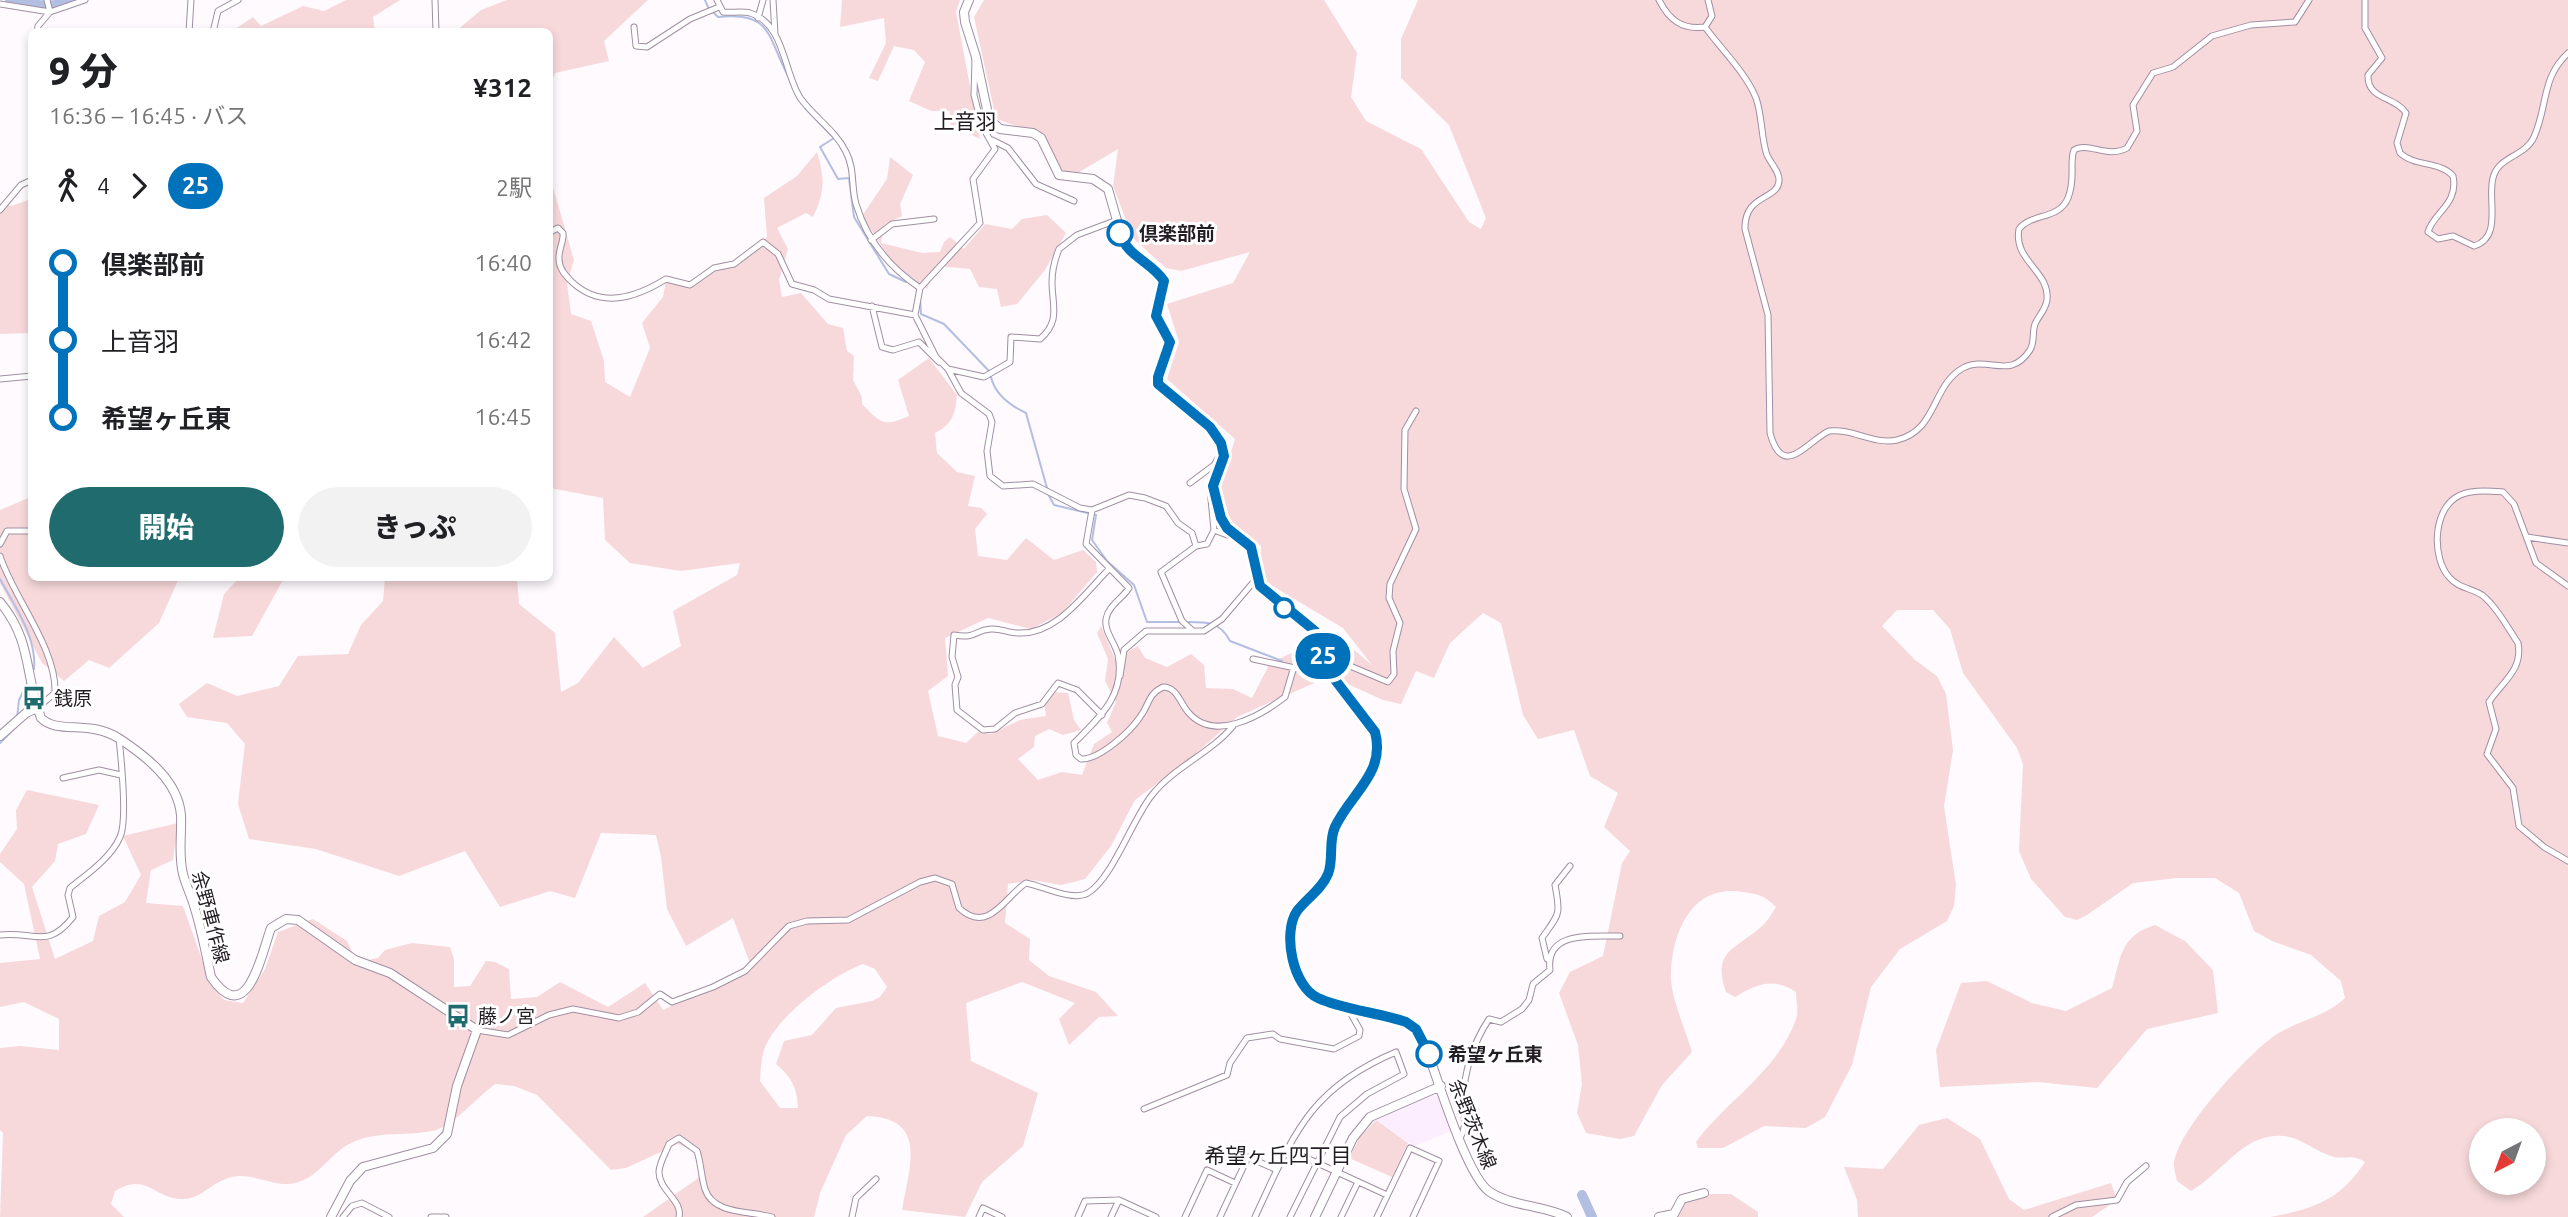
<!DOCTYPE html>
<html lang="ja">
<head>
<meta charset="utf-8">
<style>
	:root { --surface:#fff; --page:#f2f2f2; --text:#202124; --muted:#757577; --accent:#1f6b6e }
	body { margin:0; font-family:Ubuntu,"Noto Sans JP",sans-serif; background:var(--page); color:var(--text); height:100vh; display:flex; flex-direction:column; font-size:26px; white-space:nowrap }
	* { box-sizing:border-box; margin:0 }
	p { font-size:23px; color:var(--muted) }
	.icon { flex:none; width:38px; height:38px; fill:none; stroke:currentColor; stroke-width:2; stroke-linecap:round; stroke-linejoin:round }
	.map { position:relative; flex:1; overflow:hidden }
	.drawer { position:absolute; left:28px; top:28px; width:525px; height:553px; display:flex; flex-direction:column; background:var(--surface); border-radius:10px; box-shadow:0 4px 10px #0003 }
	.drawer>* { flex:none }
	.badge { padding:0 14px; border-radius:23px; font-size:24px; line-height:46px }
	.needle { width:46px; rotate:221deg }
	.controls { position:absolute; left:2469px; top:1118px; display:grid; gap:14px }
	.controls a { display:grid; place-items:center; width:77px; height:77px; border-radius:50%; background:var(--surface); box-shadow:0 4px 10px #0003; font-size:35px }
	.map>.badge { position:absolute; translate:-50% -50%; box-shadow:0 0 0 4px #fff }
	.legs { display:flex; align-items:center; gap:10px; height:77px; padding:0 21px; font-size:23px }
	.legs p { margin-inline-start:auto }
	.summary { display:flex; align-items:center; justify-content:space-between; height:119px; padding:0 21px }
	h1 { font-size:38px; font-weight:800; line-height:52px }
	.action { display:flex; gap:14px; margin-top:auto; padding:14px 21px }
	.action a { flex:1; height:80px; border-radius:42px; background:var(--accent); color:#fff; font-size:28px; font-weight:800; line-height:80px; text-align:center }
	.action a+a { background:var(--page); color:var(--text) }
	ul { padding:0 21px; list-style:none }
	li { display:flex; align-items:center; gap:24px; height:77px; font-size:26px }
	li i { display:grid; place-items:center; width:10px; height:100%; margin:0 9px; background:currentColor }
	li i::after { content:''; width:18px; height:18px; margin:-9px; border:5px solid; border-radius:50%; background:var(--surface) }
	li p { margin-inline-start:auto }
	li:first-child i { background:linear-gradient(#0000 50%,currentColor 0) }
	li:last-child i { background:linear-gradient(currentColor 50%,#0000 0) }
	.map>svg:first-child { display:block }
	.built { fill:#fceefe }
	.green { fill:#f7d9db; fill-rule:evenodd }
	.lines { fill:none; stroke-linecap:round; stroke-linejoin:round }
	.stream { stroke:#b3bee3; stroke-width:2 }
	.river { stroke:#b3bee3; stroke-width:10 }
	.street-casing { stroke:#a08fa2; stroke-width:7 }
	.secondary-casing { stroke:#a08fa2; stroke-width:10 }
	.street { stroke:#fff; stroke-width:5 }
	.secondary { stroke:#fff; stroke-width:8 }
	.line-1-casing { stroke:#fff; stroke-width:16 }
	.line-1 { stroke:#0072bc; stroke-width:10 }
	.stop-1-dot { fill:#fff; stroke:#0072bc; stroke-width:3.5 }
	.labels { text-anchor:middle; stroke-width:6; stroke-linejoin:round; paint-order:stroke }
	.stop-label { font-size:19px; font-weight:bold; fill:#221c23; stroke:#fff; text-anchor:start }
	.poi-label { font-size:19px; fill:#221c23; stroke:#fff; text-anchor:start }
	.street-label { font-size:19px; fill:#221c23; stroke:#fff }
	.neighbourhood-label { font-size:21px; fill:#221c23; stroke:#fff }
</style>
</head>
<body>
<div class="map">
<svg width="2568" height="1217" viewBox="0 0 2568 1217">
	<rect width="100%" height="100%" fill="#fefafe"/>
	<path class="built" d="M1432,1095l6,2 14,34 -38,15 -38,-26z"/>
	<path class="green" d="M346,0h54l-27,17 2,14h-143l21,-14 8,9 42,-20 21,5z
		M507,0h141l-44,41 5,20 -54,12 -5,14v-55l-94,-1 25,-21z
		M842,0h118l-4,12 24,127 -30,-15v-13h-19l-22,-10 16,-39 -11,-12 -20,-4 -16,35 -9,-3 17,-35 -2,-25 -44,9z
		M984,0h340l33,53 -6,44 15,24 55,28 48,73 12,7 5,-11 -37,-93 -48,-47v-39l17,-39h1150v1217h-298c44,-8 70,-17 95,-55 -12,-8 -18,-3 -31,-5 -17,-4 -33,-20 -51,-21 -41,-3 -61,38 -92,55l-14,-10c-1,-5 -3,-11 -3,-16 1,-32 71,-107 96,-126 23,-18 55,-21 75,-41l-4,-17 -30,-26 -39,-14 -18,-10 -15,-38 -24,-15h-38l-44,5 -46,32 -10,5 -12,-3 -34,-38 -12,-28 4,-87 -6,-16 -54,-75 -13,-44 -17,-19h-36l-15,16 33,34 22,16 9,18 7,56 -9,56 12,79 -2,21 -7,15 -47,28 -29,38 -19,78 -27,52 -19,11 -42,-2 -41,22h-25l-2,-6c31,-42 82,-71 100,-123 3,-7 0,-18 0,-27 -23,-15 -39,-8 -61,5l-9,-5c-15,-42 11,-43 36,-66 6,-5 10,-13 14,-19 -11,-11 -17,-13 -33,-15 -50,-8 -70,37 -72,81 -2,20 15,58 21,79l-30,33 -28,51 -14,3 -34,-6 -9,-20 5,-29 -4,-39 -19,-52 11,-21 33,-16 19,-93 8,-12 -26,-24 14,-34 -28,-17 -16,-46 -36,9 -15,-24 -22,-92 -18,-10 -33,30 -16,35 -18,-7 -15,33 -18,-4 -53,-24 -93,41 -47,42 -55,41 -24,46 -26,33 -24,6 -29,-5 -24,4 -3,39 25,16 -1,21 20,16 47,16 22,24 -19,1 -30,28 -10,-26 16,-16 -53,-21 -56,21 5,58 67,32 -15,53 -41,36 -17,35 -63,-7c7,-42 27,-92 -35,-94l-21,19 -26,58 -6,24h-171l54,-38 7,-10 -6,-16 -20,-9 -52,24 -15,2 -74,-75 -23,-9 -19,-2c-16,12 -42,41 -59,46 -27,7 -59,0 -85,13 -21,10 -31,34 -56,40 -19,5 -43,-11 -63,-6 -21,5 -29,21 -48,22 -30,1 -36,-28 -69,-8l-4,13 13,13h-124l3,-84 -3,-3v-82l20,-2 39,4v-31l-35,-17 -24,5v-44l40,-4 -16,-75 -24,-22v-8l17,-25 -1,-19 11,-20 72,15 -13,29 -28,10 -3,17 -23,26 23,72 38,-18 6,-25 26,-14 16,-27 -18,-39 55,-13 -5,37 -22,10 -5,33 37,3 28,79 13,15 19,3 22,-34 13,-37 35,-13 34,22 10,21 21,-4 7,-8 27,-7 38,4 4,12v28l16,-1 16,-25 9,1 14,7 2,30 26,-2 23,-15 48,25 37,-24 18,27 88,-44 -18,-48 -47,28 -19,-37 -6,-52 -5,-22 -55,-2 -26,65 -25,-7 -50,16 -35,-56 -66,25 -83,-27 -67,-10 -11,-35 7,-60 -18,-21 -40,-6 -8,-13 28,-21 30,13 42,-10 19,-30 50,-2 13,-29 22,-24 2,-23h132l2,26 36,29 6,59 17,-9 36,-46 29,31 38,-22 -8,-35 64,-36 3,-12 -59,8 -51,-8 -25,-23 -2,-42 -53,-10v-311l24,83 -7,24 4,30 20,7 13,40 1,21 25,15 20,-49 -8,-25 21,-26 3,-16 25,6 18,-14 21,-5 37,-31 -3,-39 33,-22 20,-24c8,25 8,41 -4,65l-7,-4 -29,15 11,21 -9,31 3,17 19,-4 27,31 15,4 4,23 7,5 -1,24 9,17v7c19,20 22,23 47,12l-11,-36 31,-22 28,37c-2,19 -4,29 -22,38l2,20 20,19 18,4 -7,30 13,2 6,6 -12,15 3,27 29,4 19,-22 28,22 29,-10 13,12 1,10 -35,41 -31,16 -43,-11 -43,20 3,38 -20,15 10,45 28,7 13,-12 11,3 30,-14 26,-4 -2,-14 8,-10 16,1 6,27 7,10 -18,5 -14,-6 -14,7 -1,11 -16,12 20,21 24,-8 20,3 12,-31 18,-12 -5,-9 9,-21 -11,-21 3,-22 -11,-26 4,-7 14,33 23,-13 7,12 22,9 24,-13 13,11 2,23 27,1 19,9 18,-35 48,-22 29,3 25,21 -29,-37 -82,-49v-33l-32,-25 -10,-30 16,-52 -68,-60 12,-37 -12,-38 66,-21 17,-31 -69,19 -15,-3 -33,-30 -20,-52 5,-37 -42,25 -18,-5 -15,-34 -47,-16 -22,-102zM863,964l12,5 12,18 -7,10 -8,4 -36,7 -24,27 -28,6 -8,23c16,14 21,23 22,44h-18l-20,-27c1,-13 1,-27 7,-38 15,-30 64,-67 96,-79zM2482,1130h52v53h-52z
		M890,157l23,18 -13,29 2,12 -18,9 -3,18 41,10 18,-1 4,-10 6,-5 14,12 21,-25 27,5 10,-10 25,-4 19,18 -21,37 -28,34 -16,3 -4,-18 -18,-2 -9,-18 -33,-3 -10,23 -29,-18 -36,-55 25,-37z
		M31,199v134l-31,1v-131l11,3z
		M31,497l1,81h147l-20,45 -50,45 -20,-8 -25,21 -22,-18 -42,-80v-73z
		M239,578h45l-32,58 -39,2 11,-44z
		M2155,925l30,16 28,29 5,43 -71,16 -50,59 -59,-6 -98,5 -4,-37 25,-67 26,-2 45,22 34,8 46,-23c9,-31 8,-52 43,-63z
		M1947,1118l33,21 29,60 15,11 87,-27 6,17 -25,17h-234l-1,-17 -13,-33 39,2 36,-44z
		M1376,1120l32,23 -16,34 -43,-19 11,-21z
		M1708,1194h23l27,18v5h-83l6,-12z"/>
	<g class="lines">
		<path class="stream" d="M705,0l3,7 10,10c54,-6 49,19 70,59
			M805,108l29,30 -14,9 18,32 11,-1 5,39 35,57 17,8
			M920,299l1,15 23,10 46,48
			M991,377c4,17 20,29 35,36l21,75
			M1048,494l6,11 42,10 -4,25 15,21 27,24 13,37h32
			M0,579c15,28 37,58 34,90
			M1188,622c20,0 32,0 42,19l52,20
			M17,718l2,-18 8,-16
			M0,743l16,-16"/>
		<path class="river" d="M10,0c18,5 48,9 64,0
			M1582,1195l10,22"/>
		<g class="street-casing">
			<path id="street" d="M47,0l3,12
				M435,0l1,32
				M717,0l6,12c9,1 19,-1 27,1 35,10 34,62 51,86 14,19 35,32 45,53 9,17 5,35 10,52 11,37 33,63 64,84l-5,27 21,42 12,12 13,24 28,21 3,8 -5,29 3,25 13,10 30,-2 47,24 12,2 37,-15 16,3 21,8 12,17 14,10 4,13
				M773,0l2,34
				M1659,0c10,20 23,30 46,27
				M2365,0v28l17,30 -14,17c-1,25 27,21 38,38l-9,30 3,10c15,14 40,8 53,23 6,28 -20,37 -25,56l10,7 15,-3 21,10c29,-9 13,-46 19,-68 5,-22 32,-21 41,-41 14,-31 7,-59 34,-84
				M0,4l50,8 35,-12
				M758,18l5,-18
				M634,27l2,19 11,1 43,-28 29,-12
				M1705,27c16,22 41,46 51,71 6,17 5,36 10,54 2,9 14,19 13,29 -1,19 -35,13 -34,48l23,86 2,118c13,48 37,8 59,-2 24,-3 44,14 68,9 41,-10 34,-54 66,-72 25,-13 47,13 67,-18 5,-8 2,-18 5,-26 4,-9 10,-13 12,-24 3,-29 -34,-39 -28,-71 12,-16 40,-9 49,-31 8,-20 1,-35 6,-48 14,-9 33,9 53,-2l10,-17 -4,-26 20,-32 20,-6 39,-31 39,-11 44,-3 14,-22
				M1705,27l7,-11 -4,-16
				M37,32l1,-6 12,-14
				M189,32l2,-32
				M213,32l5,-21 20,-11
				M992,140l16,8 28,36 38,17
				M0,210l21,-25 11,-5
				M550,232l8,-4 5,5c1,9 -5,17 -4,26 0,10 7,17 13,23 29,27 63,16 94,-3l24,6 24,-17 20,-4 29,-22 15,12 14,30 22,6 15,9 86,16
				M871,240l21,-16 42,-5
				M920,288l60,-65 -7,-44 22,-30 -13,-23 -8,-31 1,-36
				M872,306l10,41 11,3 26,-8 20,20
				M948,369l36,8 26,-15 1,-25 29,2c21,-18 12,-34 12,-57 0,-11 3,-23 7,-33l18,-14 40,-15
				M0,379l32,-3
				M1190,483l24,-18 7,-11
				M1213,487l-3,2 4,41
				M1092,510l-6,34 43,44c-7,11 -21,18 -23,31 -2,13 9,23 12,36 8,40 -19,63 -44,88l2,12 5,4c18,1 49,-27 59,-42 10,-13 7,-22 23,-30 14,0 17,16 25,25 26,31 72,4 97,-15l8,-27 10,-8 40,1 45,19 6,-8 -1,-23 7,-28 -11,-25 1,-14 26,-55 -12,-40 1,-59 11,-19
				M2527,537l41,6
				M0,544l7,-13h25
				M0,556c13,41 57,93 55,137l-18,15
				M2568,586l-32,-23 -22,-59 -11,-12c-14,-1 -35,-3 -48,6 -22,15 -23,60 -6,79 9,11 22,11 33,18 14,11 26,33 36,48 5,27 -15,38 -29,59l7,27 -9,25 26,34 6,38 25,21 24,14
				M1192,630l-10,-9 -21,-49 35,-26 11,-2 7,-14 21,8
				M1253,659l42,9
				M1120,676l4,-26 22,-19h58l18,-12 35,-41
				M1102,715l-25,-25 -19,-7 -16,21 -27,9 -20,16 -12,1 -26,-20 -2,-25 3,-8 -6,-20 2,-22c23,4 20,-5 37,-6 8,-1 18,4 27,4 39,2 66,-39 91,-64
				M63,778l36,-8 22,5
				M0,935c35,-4 47,15 73,-18l-5,-22 2,-7c17,-14 41,-30 50,-51 8,-17 1,-79 -1,-99
				M1547,959l-5,-21c17,-24 19,-22 13,-53l15,-19
				M477,1030l31,5 41,-20 24,-6 46,9 19,-6 22,-18 12,8 41,-15 32,-16 44,-45 18,-5 41,-1 72,-38 15,-4 17,6 7,24c30,28 48,-14 67,-25 17,3 46,19 62,10 24,-14 45,-75 64,-98 22,-28 59,-42 81,-69
				M1144,1109l83,-34 3,-12 17,-25 26,-4 7,5 54,10 25,-13 1,-6 -14,-25
				M1460,1138c8,-13 3,-21 3,-36 1,-31 9,-57 26,-83l12,3 21,-13 7,-9 4,-16 17,-14c-5,-40 42,-33 70,-34
				M1287,1149l100,46
				M343,1217l9,-11 10,-3 27,14
				M431,1217h15
				M679,1217c4,-17 -21,-27 -20,-46 1,-9 7,-19 10,-27l10,-6 18,13c4,12 4,25 8,38 8,26 46,22 67,28
				M852,1217l4,-19 20,-19
				M979,1217l4,-9 19,9
				M1078,1217l7,-16 34,-1 37,17
				M1111,1217l8,-17
				M1185,1217l22,-47 28,13
				M1220,1217l28,-60 29,13
				M1255,1217c38,-81 53,-128 141,-165l8,22 -37,20 -27,23 -50,100
				M1341,1217l17,-35
				M1377,1217l33,-69 29,13 -26,56
				M2052,1217l24,-12 41,-5 10,-18 19,-16"/>
		</g>
		<g class="secondary-casing">
			<path id="secondary" d="M969,0l-5,12 1,10 11,35 13,62 11,10 33,4 8,5 18,37 34,4 15,10 16,56 40,36 -8,34 14,27 -12,35 1,7 51,43 11,16 3,13 -11,31 8,31 6,10 24,19 9,39 59,51 7,31 49,64 3,12 -4,24 -38,58 -8,49 -35,44 -2,19 5,29 7,17 14,14 89,24 17,17c12,31 43,138 67,153 23,15 53,13 77,25
				M0,602c33,40 24,72 41,116 17,17 49,1 79,21 27,18 58,42 61,76 1,20 -3,39 2,59 3,12 9,23 12,35 7,22 11,45 16,68 37,54 51,-26 60,-49l15,-9 12,1 57,40 35,13 87,57 -20,56 -10,48 -14,14 -70,19 -13,14 -19,36
				M0,736l26,-23 11,-5
				M1315,1217l38,-79 17,-21 71,-31
				M1659,1217l15,-3 8,-15 22,-6"/>
		</g>
		<use href="#street" class="street"/>
		<use href="#secondary" class="secondary"/>
	</g>
	<g class="lines">
		<g class="line-1-casing">
			<path id="line-1" d="M1120,233c7,24 31,28 44,48l-8,35 14,26 -12,35v7l52,43 11,16 3,13 -11,30 8,32 6,10 24,19 9,39 55,45 7,13 4,24 49,64c11,41 -24,61 -40,95 -7,15 -1,32 -7,47 -6,15 -22,25 -31,37 -15,22 -4,76 21,87 23,11 62,15 88,24l10,7 13,25"/>
		</g>
		<use href="#line-1" class="line-1"/>
	</g>
	<defs>
		<g id="bus-bare" transform="scale(1.89)"><path d="M-5-6H5V4H4V6H2V4H-2V6H-4V4H-5ZM-3.5-4V0h7V-4ZM-3.5 1.2v1.5H-2V1.2ZM2 1.2v1.5H3.5V1.2Z" fill="#1f6b6e" stroke="#fff" stroke-width="2.5" paint-order="stroke"/></g>
	</defs>
	<g fill-rule="evenodd">
		<use href="#bus-bare" x="34" y="698"/>
		<use href="#bus-bare" x="458" y="1016"/>
	</g>
	<g class="stop-1-dot">
		<circle cx="1120" cy="233" r="12"/>
		<circle cx="1284" cy="608" r="9"/>
		<circle cx="1429" cy="1054" r="12"/>
	</g>
	<g class="labels">
		<g class="stop-label">
			<text x="1139" y="240">倶楽部前</text>
			<text x="1448" y="1061">希望ヶ丘東</text>
		</g>
		<g class="poi-label">
			<text x="54" y="705">銭原</text>
			<text x="478" y="1023">藤ノ宮</text>
		</g>
		<g class="street-label">
			<text transform="translate(211 917) rotate(75)" y="7">余野車作線</text>
			<text transform="translate(1473 1124) rotate(68)" y="7">余野茨木線</text>
		</g>
		<g class="neighbourhood-label">
			<text x="965" y="129">上音羽</text>
			<text x="1278" y="1163">希望ヶ丘四丁目</text>
		</g>
	</g>
</svg>
<div class="controls">
<a><svg class="needle" viewBox="-14 -14 28 28"><path d="M0-13l5 13h-10z" fill="#e53935"/><path d="M0 13l5-13h-10z" fill="#757577"/></svg></a>
</div>
<b class="badge" style="left:1323px;top:656px;background:#0072bc;color:#fff">25</b>
<section class="drawer">
<div class="summary"><div><h1>9 分</h1><p>16:36 – 16:45 · バス</p></div><b>¥312</b></div>
<div class="legs"><svg class="icon" aria-label="walk" viewBox="0 0 24 24"><circle cx="13" cy="4" r="2"/><path d="M13 8l-2 6 4 7M11 14l-3 7M7 12l3-4h3l4 4"/></svg>4<svg class="icon" aria-label="forward" viewBox="0 0 24 24"><path d="M9 5l7 7-7 7"/></svg><b class="badge" style="background:#0072bc;color:#fff">25</b><p>2駅</p></div>
<ul>
<li><i style="color:#0072bc"></i><b>倶楽部前</b><p>16:40</p></li>
<li><i style="color:#0072bc"></i><span>上音羽</span><p>16:42</p></li>
<li><i style="color:#0072bc"></i><b>希望ヶ丘東</b><p>16:45</p></li>
</ul>
<div class="action"><a>開始</a><a>きっぷ</a></div>
</section>
</div>
</body>
</html>
